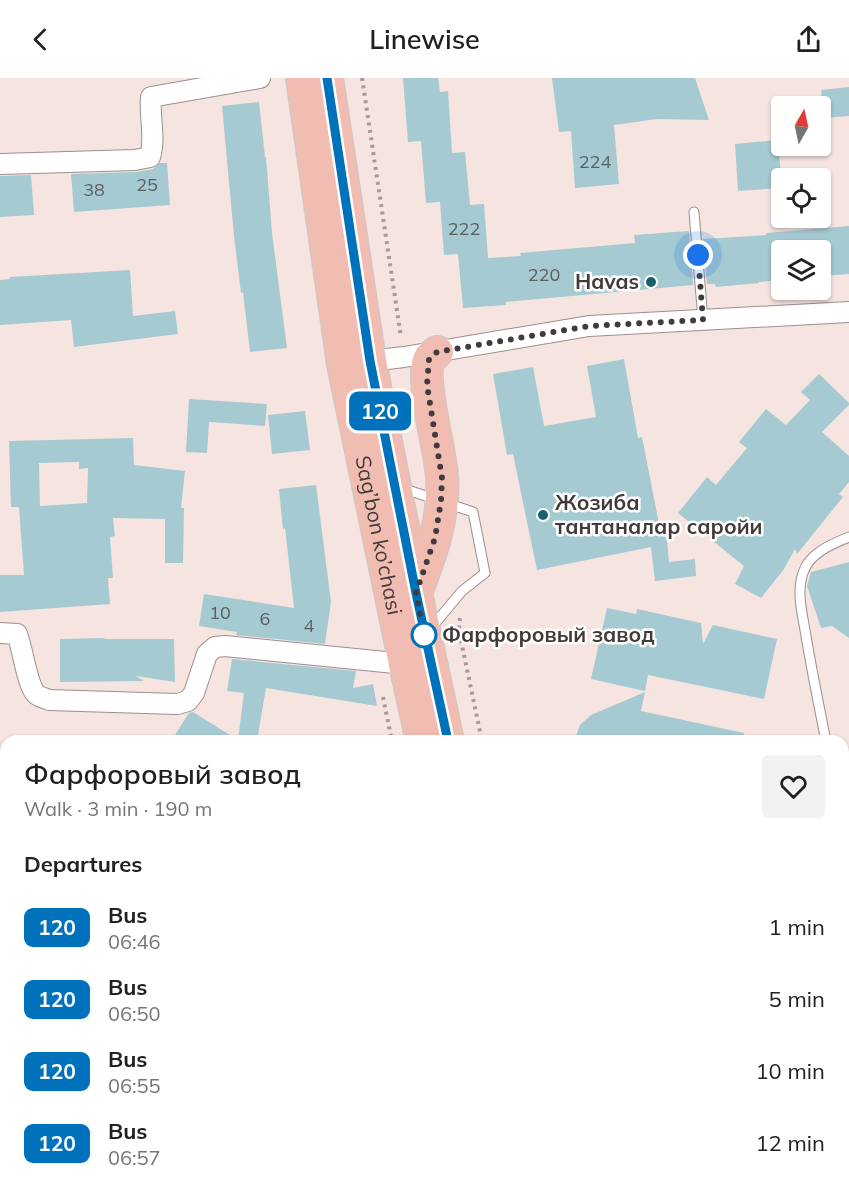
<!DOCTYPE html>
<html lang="en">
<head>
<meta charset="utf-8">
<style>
	:root { --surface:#fff; --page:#f2f2f2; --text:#202124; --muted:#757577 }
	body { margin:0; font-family:Mulish,sans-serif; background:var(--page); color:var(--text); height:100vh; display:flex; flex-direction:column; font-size:22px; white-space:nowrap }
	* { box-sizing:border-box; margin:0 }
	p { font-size:20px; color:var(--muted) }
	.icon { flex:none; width:33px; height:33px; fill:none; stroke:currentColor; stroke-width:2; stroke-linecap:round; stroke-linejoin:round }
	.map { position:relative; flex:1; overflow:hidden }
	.side { position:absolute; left:0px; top:657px; width:849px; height:458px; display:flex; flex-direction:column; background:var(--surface); border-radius:18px 18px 0 0; box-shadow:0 2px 4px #0004 }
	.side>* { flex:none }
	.badge { padding:0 12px; border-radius:9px; font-size:21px; line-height:39px }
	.needle { width:39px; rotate:9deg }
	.fabs { position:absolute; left:771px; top:18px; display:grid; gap:12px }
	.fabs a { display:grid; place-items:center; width:60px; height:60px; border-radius:6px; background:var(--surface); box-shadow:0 2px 4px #0004; font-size:30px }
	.you { position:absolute; width:30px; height:30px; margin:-15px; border:4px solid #fff; border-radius:50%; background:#1a73e8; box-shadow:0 0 0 9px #1a73e833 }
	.map>.badge { position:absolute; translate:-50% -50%; box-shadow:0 0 0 3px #fff }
	h2 { padding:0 24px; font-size:22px; line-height:54px }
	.round { display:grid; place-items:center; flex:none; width:63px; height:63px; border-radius:6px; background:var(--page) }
	.headline { display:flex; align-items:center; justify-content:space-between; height:102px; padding:0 24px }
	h1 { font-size:28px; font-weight:600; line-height:45px }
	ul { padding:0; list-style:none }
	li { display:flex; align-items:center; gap:18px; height:72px; padding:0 24px }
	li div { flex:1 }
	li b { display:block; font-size:22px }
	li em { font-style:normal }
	li .badge { min-width:66px; font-weight:700; text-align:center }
	header { display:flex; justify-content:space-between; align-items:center; height:78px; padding:0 24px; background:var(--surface); font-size:27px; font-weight:600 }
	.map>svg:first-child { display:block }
	.green { fill:#dec3bd }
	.building { fill:#a6cad2; fill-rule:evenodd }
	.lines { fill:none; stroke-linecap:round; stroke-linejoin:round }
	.service-casing { stroke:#9e8e8b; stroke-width:11 }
	.minor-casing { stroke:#9e8e8b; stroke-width:22 }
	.primary-casing { stroke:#cac8c8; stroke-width:34 }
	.path { stroke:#a79a97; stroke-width:4; stroke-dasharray:3 4.5; stroke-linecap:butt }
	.service { stroke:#fff; stroke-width:9 }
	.minor { stroke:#fff; stroke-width:20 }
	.primary { stroke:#f1bcb2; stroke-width:32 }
	.line-casing { stroke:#fff; stroke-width:14 }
	.line { stroke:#0072bc; stroke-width:9 }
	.walk { stroke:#423b39; stroke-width:6; stroke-dasharray:0 10.8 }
	.poi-dot { fill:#17616f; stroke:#fff; stroke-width:2 }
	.stop-dot { fill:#fff; stroke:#0072bc; stroke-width:3 }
	.labels { text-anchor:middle; stroke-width:5; stroke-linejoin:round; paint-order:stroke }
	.number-label { font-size:18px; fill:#5b5f5f }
	.poi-label { font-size:21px; font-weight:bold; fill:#423b39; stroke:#fff; text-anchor:end }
	.street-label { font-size:21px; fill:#423b39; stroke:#fff }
	.stop-label { font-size:21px; font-weight:bold; fill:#423b39; stroke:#fff; text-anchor:start }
</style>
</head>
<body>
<header><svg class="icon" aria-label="back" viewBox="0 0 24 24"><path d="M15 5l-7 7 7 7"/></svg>Linewise<svg class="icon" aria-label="share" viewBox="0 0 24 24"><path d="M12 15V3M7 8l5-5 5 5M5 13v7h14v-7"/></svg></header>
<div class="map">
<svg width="849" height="1114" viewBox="0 0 849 1114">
	<rect width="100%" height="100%" fill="#f6e4e1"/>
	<path class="green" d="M204,1109h67l1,5h-67z"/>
	<path class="building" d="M403,0h35l2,14 8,-1 4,62 13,-1 5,53 14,-1 4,54 33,-2 -1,-3 115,-10 -1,-8 55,-4 4,54 -187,17v3l-43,3 -5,-54 -14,1 -4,-53 -14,1 -5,-62 -13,1z
		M552,0h143l14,42 -52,-1 -43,6 5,59 -44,4 -4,-57 -12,1z
		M849,9v29l-25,2 -3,-28z
		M259,24l6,55h1l6,76 15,115 -37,4 -7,-60 -2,1 -7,-57 -12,-130z
		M778,62l4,48 -44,3 -3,-47z
		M160,85h7l3,42 -96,7 -3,-38 66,-2 16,-3z
		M31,97l3,40 -34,2v-41z
		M849,148v48l-29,2v-26h-38v30l-23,2v1l-43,4 -1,-3h-8l-4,-45 63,-4v-2z
		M130,192l3,46 42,-5 3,23 -104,13 -3,-27 -71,5v-45l10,-1v-2z
		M624,281l14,79 4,-1 19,97 5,-5 3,33 26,-3 1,17 -41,5 -4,-34 -114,23 -24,-116 -6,1 -14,-81 40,-7 11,59 52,-9 -9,-51z
		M819,296l30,29v2l-27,27 27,24v26l-10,12 4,3 -46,57 -2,-5 -11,20 -23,29 -26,-14 9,-18 -66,-53 29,-36 9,8 31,-37 -8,-6 27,-33 20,16 24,-25 -9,-8z
		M189,321l78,5 -2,22 -56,-4 -2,31 -21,-1z
		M305,333l5,39 -38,4 -4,-39z
		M133,360l1,27 51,6 -4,37h3l-1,55h-18v-44l-52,-1 2,18 -5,1 3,41h-5l2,26 -110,8v-37h24l-5,-68h-8l-2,-66zM79,384v7l9,-1 -1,35 -47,3 -1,-43z
		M316,407l15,117 -6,42 -89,-9 1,-3 -38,-6 5,-32 90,14 -9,-80 -2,1 -4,-40z
		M849,484v76l-17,-12 -11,2 -14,-42 4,-14z
		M607,530l29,6 1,-5 64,14 2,21 10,-19 64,14 -13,60 -116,-24 -3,16 -54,-12z
		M104,560l1,1h69l1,43 -39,-6 8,5 -84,1v-43z
		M232,581l124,12 -3,17 20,-4 4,22 -111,-18 -9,53h-86l18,-28 4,-1 45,28 6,-47 -17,-2z
		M645,614l-4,19 103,22v8h-170l6,-16 11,-10z"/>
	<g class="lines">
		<g class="service-casing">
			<path id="service" d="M694,134l9,108
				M402,410l71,24 12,61 -23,18 -31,37
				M826,663c-7,-35 -14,-69 -20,-105 -3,-20 -10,-43 -3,-63 6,-20 29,-29 46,-36
				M0,705l6,-1
				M843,750l6,30
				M0,947l6,-1
				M0,1087l6,1
				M31,1108l3,6
				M170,1108l1,6
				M49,1114l5,-6
				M832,1114l17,-3"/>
		</g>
		<g class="minor-casing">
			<path id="minor" d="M0,86l135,-4 15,-3c6,-19 -1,-40 1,-60l109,-19
				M361,284l43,-5 185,-31 260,-14
				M0,555l17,1c6,15 10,51 19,60 3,3 9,4 13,6l128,4 11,-3 6,-8 13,-39 8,-7 10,-1 180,18
				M0,822l6,-1"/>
		</g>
		<g class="primary-casing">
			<g id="primary">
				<path id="s1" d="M302,0l41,286 62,300 17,77"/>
				<path d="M327,0l43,283 46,232 32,148"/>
				<path d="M416,515c14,-36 29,-76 26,-116 -1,-25 -23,-100 -12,-119 2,-2 5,-4 7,-6"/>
				<path d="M518,1108l1,6"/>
				<path d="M545,1108l1,6"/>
			</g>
		</g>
		<path class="path" d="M362,0l39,259
			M460,540l-1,13 23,110
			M383,619l9,44
			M485,1108l1,6
			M575,1108l1,6"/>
		<use href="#service" class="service"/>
		<use href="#minor" class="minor"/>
		<use href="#primary" class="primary"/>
	</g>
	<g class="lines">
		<g class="line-casing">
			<path id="line" d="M327,0l43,283 46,232 32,148"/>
		</g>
		<use href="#line" class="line"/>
		<path class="walk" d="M424,557l-8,-42 19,-55 6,-37 1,-23 -15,-93 2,-26 8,-7 152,-26 114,-6 -5,-65"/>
	</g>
	<g class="poi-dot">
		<circle cx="651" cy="204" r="6"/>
		<circle cx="543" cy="437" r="6"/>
	</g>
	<circle class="stop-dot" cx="424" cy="557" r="12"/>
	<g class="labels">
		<g class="number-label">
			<text x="595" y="90">224</text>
			<text x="147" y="113">25</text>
			<text x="94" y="118">38</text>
			<text x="464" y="157">222</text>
			<text x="544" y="203">220</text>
			<text x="220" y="541">10</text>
			<text x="265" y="547">6</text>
			<text x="309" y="554">4</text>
		</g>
		<g class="poi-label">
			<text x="639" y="211">Havas</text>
			<text x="555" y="432" text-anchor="start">Жозиба<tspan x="555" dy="24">тантаналар саройи</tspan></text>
		</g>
		<g class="street-label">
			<text dy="7" stroke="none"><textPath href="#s1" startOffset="464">Sag’bon ko’chasi</textPath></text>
		</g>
		<g class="stop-label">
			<text x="442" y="564">Фарфоровый завод</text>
		</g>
	</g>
</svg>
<div class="fabs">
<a><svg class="needle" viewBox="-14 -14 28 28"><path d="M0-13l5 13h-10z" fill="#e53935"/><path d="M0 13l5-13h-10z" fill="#757577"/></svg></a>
<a><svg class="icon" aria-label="locate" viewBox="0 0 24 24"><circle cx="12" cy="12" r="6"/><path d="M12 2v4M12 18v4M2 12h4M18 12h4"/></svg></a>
<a><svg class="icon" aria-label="layers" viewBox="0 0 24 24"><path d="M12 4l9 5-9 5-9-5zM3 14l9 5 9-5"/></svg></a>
</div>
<div class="you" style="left:698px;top:177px"></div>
<b class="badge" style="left:380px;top:333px;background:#0072bc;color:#fff">120</b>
<section class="side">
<div class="headline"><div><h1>Фарфоровый завод</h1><p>Walk · 3 min · 190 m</p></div><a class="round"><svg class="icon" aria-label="heart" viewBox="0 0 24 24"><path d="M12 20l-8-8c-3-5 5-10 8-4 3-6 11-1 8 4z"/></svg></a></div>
<h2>Departures</h2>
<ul>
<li><span class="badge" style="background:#0072bc;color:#fff">120</span><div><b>Bus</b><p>06:46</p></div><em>1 min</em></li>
<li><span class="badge" style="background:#0072bc;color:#fff">120</span><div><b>Bus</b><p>06:50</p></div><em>5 min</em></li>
<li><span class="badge" style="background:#0072bc;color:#fff">120</span><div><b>Bus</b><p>06:55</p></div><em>10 min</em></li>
<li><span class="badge" style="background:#0072bc;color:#fff">120</span><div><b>Bus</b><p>06:57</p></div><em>12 min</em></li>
</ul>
</section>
</div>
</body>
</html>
